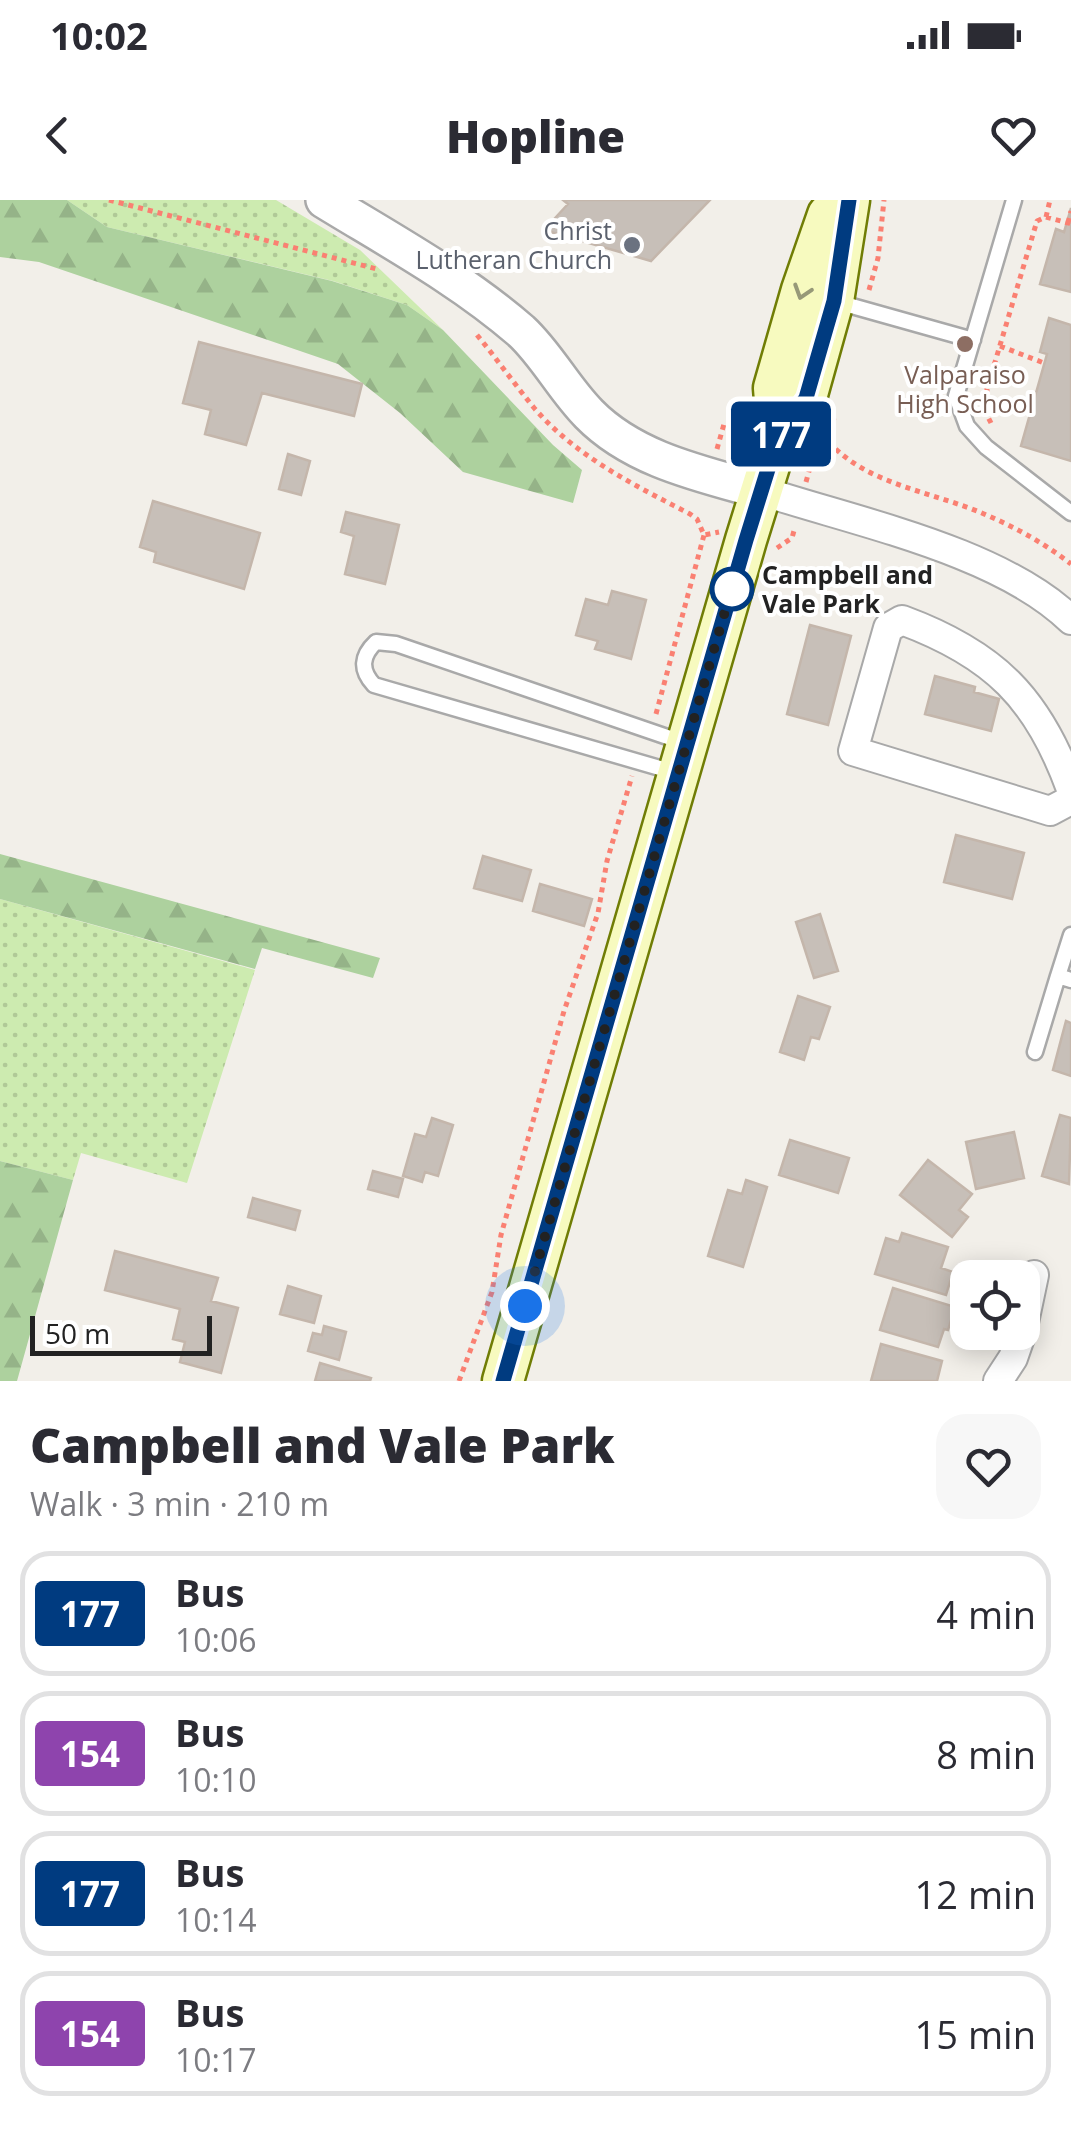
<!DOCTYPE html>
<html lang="en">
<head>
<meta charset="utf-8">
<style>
	:root { --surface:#fff; --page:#f7f7f7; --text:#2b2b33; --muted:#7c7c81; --line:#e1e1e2 }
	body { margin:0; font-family:"Open Sans",sans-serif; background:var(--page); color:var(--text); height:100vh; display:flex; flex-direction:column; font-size:38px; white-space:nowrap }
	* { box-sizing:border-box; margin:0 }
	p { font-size:32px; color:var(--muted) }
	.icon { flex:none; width:55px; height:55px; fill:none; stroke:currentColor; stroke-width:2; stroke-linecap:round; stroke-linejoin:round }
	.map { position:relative; height:1181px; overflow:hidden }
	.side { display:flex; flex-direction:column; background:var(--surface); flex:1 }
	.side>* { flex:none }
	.badge { padding:0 20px; border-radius:8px; font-size:35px; line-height:65px }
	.tools { position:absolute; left:950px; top:1060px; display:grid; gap:20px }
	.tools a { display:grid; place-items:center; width:90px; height:90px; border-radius:20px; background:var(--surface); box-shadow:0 5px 25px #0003; font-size:50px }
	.scale { position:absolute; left:30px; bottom:25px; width:182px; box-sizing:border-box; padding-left:10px; border:5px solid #222; border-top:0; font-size:28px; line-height:35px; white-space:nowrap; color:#222; -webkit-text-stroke:8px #fff; paint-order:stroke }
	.you { position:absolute; width:50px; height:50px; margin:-25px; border:8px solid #fff; border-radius:50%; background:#1a73e8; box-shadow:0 0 0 15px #1a73e833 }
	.map>.badge { position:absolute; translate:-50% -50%; box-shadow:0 0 0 5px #fff }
	.round { display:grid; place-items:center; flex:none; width:105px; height:105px; border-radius:30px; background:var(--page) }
	.summary { display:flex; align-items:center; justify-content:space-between; height:170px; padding:0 30px }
	h1 { font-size:48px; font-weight:800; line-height:75px }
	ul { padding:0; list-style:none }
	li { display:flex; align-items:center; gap:30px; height:125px; margin:0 20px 15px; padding:0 10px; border:5px solid var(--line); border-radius:30px }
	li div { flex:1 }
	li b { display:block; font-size:38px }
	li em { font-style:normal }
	li .badge { min-width:110px; font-weight:700; text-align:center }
	.status { display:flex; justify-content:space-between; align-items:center; height:70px; padding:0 50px; background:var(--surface); direction:ltr }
	.status svg { height:28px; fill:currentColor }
	header { display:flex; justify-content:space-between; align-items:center; height:130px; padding:0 30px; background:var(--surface); font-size:45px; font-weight:800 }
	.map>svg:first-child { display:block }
	.grass { fill:url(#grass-dots) }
	.forest { fill:url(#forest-firs) }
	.building { fill:#c7bfb8; stroke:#c4b6ab; stroke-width:2.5 }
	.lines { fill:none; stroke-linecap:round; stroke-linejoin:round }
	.service-casing { stroke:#a9a9a9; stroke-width:19 }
	.minor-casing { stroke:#a9a9a9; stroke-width:32 }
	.tertiary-casing { stroke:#a9a9a9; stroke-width:40 }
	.secondary-casing { stroke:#707d05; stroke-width:45 }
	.path { stroke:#fa8072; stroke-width:5; stroke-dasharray:5 5; stroke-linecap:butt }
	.service { stroke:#fff; stroke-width:14 }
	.minor { stroke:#fff; stroke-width:28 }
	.tertiary { stroke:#fff; stroke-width:35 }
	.secondary { stroke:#f7fabf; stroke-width:40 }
	.oneway { stroke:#979978 }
	.line-casing { stroke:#fff; stroke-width:22 }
	.line { stroke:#003b80; stroke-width:15 }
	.walk { stroke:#222; stroke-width:10; stroke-dasharray:0 18 }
	.worship-dot { fill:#6b7280; stroke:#fff; stroke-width:4 }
	.education-dot { fill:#8d6e63; stroke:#fff; stroke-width:4 }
	.stop-dot { fill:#fff; stroke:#003b80; stroke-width:5 }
	.labels { text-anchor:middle; stroke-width:8; stroke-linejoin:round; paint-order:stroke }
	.worship-label { font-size:25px; fill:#5b616d; stroke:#fff; text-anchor:end }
	.education-label { font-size:25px; fill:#785e54; stroke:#fff }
	.stop-label { font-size:25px; font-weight:bold; fill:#222; stroke:#fff; text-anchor:start }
</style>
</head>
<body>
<div class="status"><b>10:02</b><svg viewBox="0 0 49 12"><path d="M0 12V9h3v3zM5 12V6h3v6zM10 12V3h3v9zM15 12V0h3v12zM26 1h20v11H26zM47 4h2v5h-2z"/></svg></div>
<header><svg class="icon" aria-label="back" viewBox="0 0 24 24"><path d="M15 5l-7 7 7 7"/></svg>Hopline<svg class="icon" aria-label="heart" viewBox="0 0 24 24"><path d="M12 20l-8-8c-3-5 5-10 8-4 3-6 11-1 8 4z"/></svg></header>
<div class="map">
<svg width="1071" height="1181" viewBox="0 0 1071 1181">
	<defs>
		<pattern id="grass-dots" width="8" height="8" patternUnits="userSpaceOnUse" patternTransform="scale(2.5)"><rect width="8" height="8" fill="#cdebb0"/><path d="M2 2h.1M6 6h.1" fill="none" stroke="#b0c997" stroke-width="1.8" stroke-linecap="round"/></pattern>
		<pattern id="forest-firs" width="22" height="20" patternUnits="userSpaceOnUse" patternTransform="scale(2.5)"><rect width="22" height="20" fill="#add19e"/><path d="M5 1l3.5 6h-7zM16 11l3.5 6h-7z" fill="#95b388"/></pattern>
	</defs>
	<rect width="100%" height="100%" fill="#f2efe9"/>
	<path class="grass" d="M67,0h209l84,50 83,80 -36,-25 -74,-24 -226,-54z
		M0,699l255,71 -68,213 -106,-30 -8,27 -73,-19z"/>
	<path class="forest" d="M0,0h67l40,27 225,54 75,24 36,25 110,115 29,25 -9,33 -110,-31 -63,-59 -62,-49 -299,-102 -39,-5z
		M0,654l380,104 -7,20 -111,-30 -7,21 -255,-70z
		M0,961l73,19 -56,201h-17z"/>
	<path class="building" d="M563,0h147l-59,61 -107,-31 24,-26z
		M1071,8v84l-31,-8 16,-55 8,3z
		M1049,118l22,7v136l-50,-15 26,-92 -7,-2z
		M199,142l163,42 -8,32 -92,-23 -16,52 -41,-11 6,-24 -28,-7z
		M288,254l22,7 -9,34 -22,-6z
		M153,301l107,32 -16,56 -90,-27 2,-10 -16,-5z
		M346,312l53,13 -14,59 -40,-10 9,-38 -13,-4z
		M612,391l34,9 -15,59 -36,-10 3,-8 -22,-6 10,-36 22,6z
		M810,425l41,11 -23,89 -41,-11z
		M935,476l40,11 -1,5 25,7 -8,32 -66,-17z
		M956,635l68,18 -12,46 -68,-17z
		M483,656l48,14 -9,31 -48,-13z
		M540,684l52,15 -8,27 -51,-15z
		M820,714l18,57 -24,7 -18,-56z
		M798,796l32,11 -11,32 -8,-2 -7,23 -24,-8z
		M1066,821l5,2v53l-18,-6z
		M1060,915l11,3 -2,66 -27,-8z
		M432,918l21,7 -15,51 -13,-4 -3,10 -19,-6 12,-42 11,3z
		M1014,932l10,46 -48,11 -10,-47z
		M790,940l59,18 -11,35 -59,-18z
		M928,960l44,34 -13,16 9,7 -16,20 -52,-42z
		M373,971l30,8 -5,18 -30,-8z
		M746,980l21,7 -24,80 -35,-11 20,-66 14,4z
		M253,998l47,13 -5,19 -47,-13z
		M902,1033l46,14 -7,21 12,4 -7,23 -71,-21 11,-36 13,4z
		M115,1051l103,27 -7,23 27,7 -17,65 -41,-11 5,-20 -12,-3 7,-30 -75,-19z
		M288,1086l33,10 -7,27 -34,-9z
		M893,1088l62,19 -7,23 -4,-1 -6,18 -58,-17z
		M324,1126l22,6 -7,28 -31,-9 5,-18 9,2z
		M881,1144l61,17 -5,20h-66z
		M320,1163l51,15 -1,3h-55z"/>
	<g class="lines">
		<g class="service-casing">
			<path id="service" d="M1014,0l-58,196 11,30 19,21 85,66
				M834,101l139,39
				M677,573l-303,-88c-14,-15 -13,-29 2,-43l20,2 286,98
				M1071,735l-13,41 13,4
				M1035,852l23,-76"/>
		</g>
		<g class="minor-casing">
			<path id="minor" d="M762,291c94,31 238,60 309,129
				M1071,589c-33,-91 -77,-135 -169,-169l-14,8 -35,123 197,60 21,-11
				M1022,1132l12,-57
				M998,1181l15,-23 9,-26"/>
		</g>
		<g class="tertiary-casing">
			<path id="tertiary" d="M324,0c67,41 137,79 197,131 26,24 43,58 68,83 45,46 113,60 173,77"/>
		</g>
		<g class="secondary-casing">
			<path id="secondary" d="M778,237l-4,-49 28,-98 26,-75
				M503,1181l243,-841 32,-103 28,-39 27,-97 16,-101"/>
		</g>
		<path class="path" d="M109,0l268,69
			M1046,17l22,6 -2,4
			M1068,23l3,-12
			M869,90l9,-32 6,-58
			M477,135c20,24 38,50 58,74 42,48 99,76 155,105l7,5 7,16 15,-3
			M1000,146l44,17
			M991,223l-4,-8v-26l50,-168 9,-4 4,-17
			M830,243l4,-26
			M717,249l7,-25 23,6
			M806,282l10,-36 14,-3c38,42 104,49 154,71 31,13 60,29 87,50
			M777,348l15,-10 3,-11
			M656,514l48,-179
			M459,1181l33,-89 9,-57 63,-224 34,-98 9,-52 25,-85"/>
		<use href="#service" class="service"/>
		<use href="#minor" class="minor"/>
		<use href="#tertiary" class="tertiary"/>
		<use href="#secondary" class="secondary"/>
	</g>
	<defs><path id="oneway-chevron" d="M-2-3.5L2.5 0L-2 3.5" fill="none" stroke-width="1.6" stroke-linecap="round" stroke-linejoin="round" transform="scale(2.5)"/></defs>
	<use class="oneway" href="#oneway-chevron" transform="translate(802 92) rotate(108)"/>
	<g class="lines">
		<g class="line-casing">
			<path id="line" d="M503,1181l243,-841 32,-103 28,-39 28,-97 15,-101"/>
		</g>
		<use href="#line" class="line"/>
		<path class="walk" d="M525,1106l211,-733 -4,16"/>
	</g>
	<circle class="worship-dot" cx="632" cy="45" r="10"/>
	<circle class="education-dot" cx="965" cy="144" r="10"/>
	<circle class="stop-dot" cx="732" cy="389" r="20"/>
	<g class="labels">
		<g class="worship-label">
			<text x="612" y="40">Christ<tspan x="612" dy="29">Lutheran Church</tspan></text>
		</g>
		<g class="education-label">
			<text x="965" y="184">Valparaiso<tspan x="965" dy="29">High School</tspan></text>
		</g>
		<g class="stop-label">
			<text x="762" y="384">Campbell and<tspan x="762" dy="29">Vale Park</tspan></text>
		</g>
	</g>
</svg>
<div class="tools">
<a><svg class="icon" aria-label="locate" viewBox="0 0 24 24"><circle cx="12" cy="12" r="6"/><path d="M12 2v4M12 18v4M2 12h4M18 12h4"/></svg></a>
</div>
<div class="scale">50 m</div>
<div class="you" style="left:525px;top:1106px"></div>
<b class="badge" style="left:781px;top:234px;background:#003b80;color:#fff">177</b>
</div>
<section class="side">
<div class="summary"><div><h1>Campbell and Vale Park</h1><p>Walk · 3 min · 210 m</p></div><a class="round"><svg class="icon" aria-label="heart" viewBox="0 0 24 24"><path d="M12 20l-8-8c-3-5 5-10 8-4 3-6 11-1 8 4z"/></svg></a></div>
<ul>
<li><span class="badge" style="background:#003b80;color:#fff">177</span><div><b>Bus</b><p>10:06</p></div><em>4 min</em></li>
<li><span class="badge" style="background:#8e44ad;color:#fff">154</span><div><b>Bus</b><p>10:10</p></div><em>8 min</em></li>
<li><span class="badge" style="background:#003b80;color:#fff">177</span><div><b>Bus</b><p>10:14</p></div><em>12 min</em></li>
<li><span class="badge" style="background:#8e44ad;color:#fff">154</span><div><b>Bus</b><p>10:17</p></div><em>15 min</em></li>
</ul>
</section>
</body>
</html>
